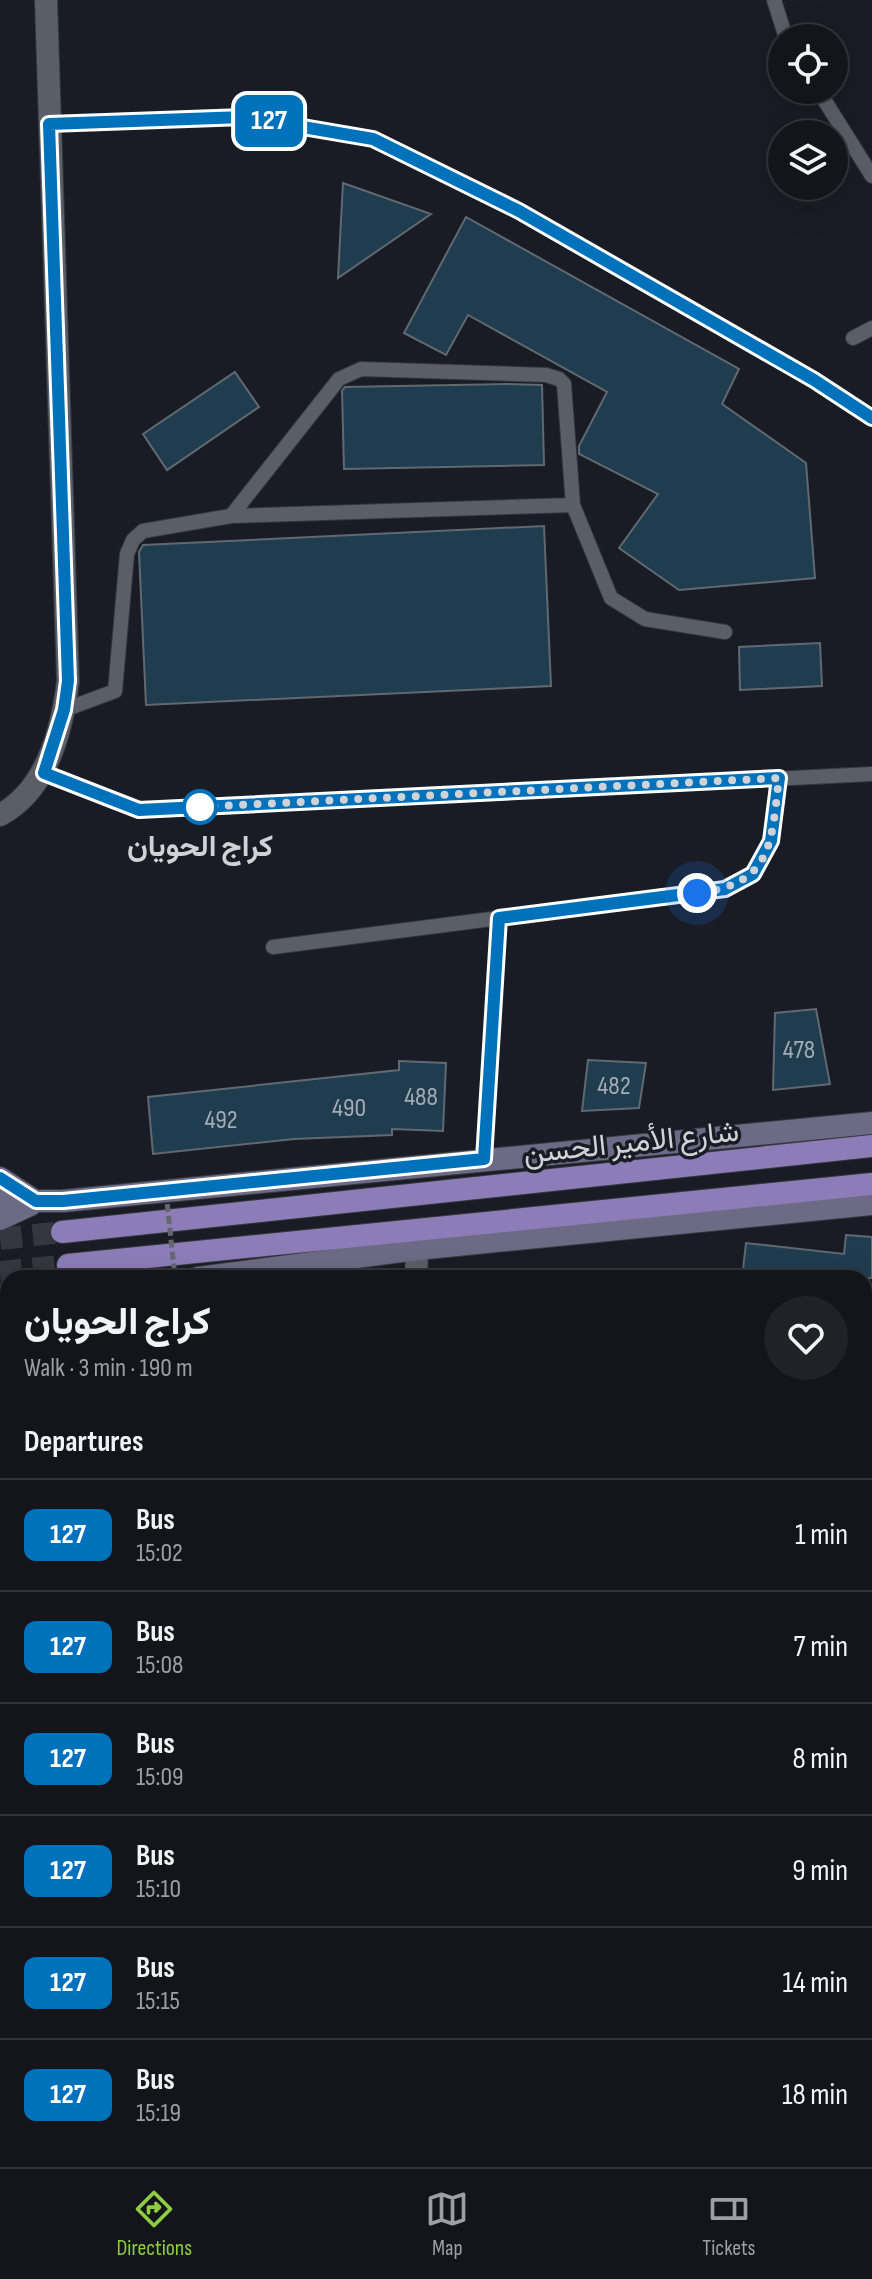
<!DOCTYPE html>
<html lang="en">
<head>
<meta charset="utf-8">
<style>
	:root { --surface:#13151b; --page:#202228; --text:#f1f3f6; --muted:#9d9fa3; --line:#32343a; --accent:#8fcd41 }
	body { margin:0; font-family:"Sofia Sans Condensed",Vazirmatn,sans-serif; background:var(--page); color:var(--text); height:100vh; display:flex; flex-direction:column; font-size:30px; white-space:nowrap }
	* { box-sizing:border-box; margin:0 }
	p { font-size:26px; color:var(--muted) }
	.icon { flex:none; width:44px; height:44px; fill:none; stroke:currentColor; stroke-width:2; stroke-linecap:round; stroke-linejoin:round }
	.map { position:relative; flex:1; overflow:hidden }
	.sheet { position:absolute; left:0px; top:1270px; width:872px; height:898px; display:flex; flex-direction:column; background:var(--surface); border-radius:24px 24px 0 0; box-shadow:0 8px 32px #0002,0 0 0 2px var(--line) }
	.sheet>* { flex:none }
	.badge { padding:0 16px; border-radius:12px; font-size:28px; line-height:52px }
	.tools { position:absolute; left:768px; top:24px; display:grid; gap:16px }
	.tools a { display:grid; place-items:center; width:80px; height:80px; border-radius:50%; background:var(--surface); box-shadow:0 8px 32px #0002,0 0 0 2px var(--line); font-size:40px }
	.you { position:absolute; width:40px; height:40px; margin:-20px; border:6px solid #fff; border-radius:50%; background:#1a73e8; box-shadow:0 0 0 12px #1a73e833 }
	.map>.badge { position:absolute; translate:-50% -50%; box-shadow:0 0 0 4px #fff }
	h2 { padding:0 24px; font-size:30px; line-height:72px }
	.round { display:grid; place-items:center; flex:none; width:84px; height:84px; border-radius:42px; background:var(--page) }
	.headline { display:flex; align-items:center; justify-content:space-between; height:136px; padding:0 24px }
	h1 { font-size:38px; font-weight:800; line-height:60px }
	ul { padding:0; list-style:none }
	li { display:flex; align-items:center; gap:24px; height:112px; padding:0 24px; border-top:2px solid var(--line) }
	li div { flex:1 }
	li b { display:block; font-size:30px }
	li em { font-style:normal }
	li .badge { min-width:88px; font-weight:700; text-align:center }
	.tab-bar { display:flex; justify-content:space-around; align-items:center; height:112px; border-top:2px solid var(--line); background:var(--surface); font-size:22px; color:var(--muted) }
	.tab-bar a { display:grid; justify-items:center; gap:4px }
	.tab-bar .on { color:var(--accent) }
	.map>svg:first-child { display:block }
	.building { fill:#203c4f; stroke:#616970; stroke-width:2 }
	.lines { fill:none; stroke-linecap:round; stroke-linejoin:round }
	.trunk-tunnel { stroke:#34373f; stroke-width:22; stroke-dasharray:22 11; stroke-linecap:butt }
	.service-casing { stroke:#35383d; stroke-width:16 }
	.minor-casing { stroke:#35383d; stroke-width:24 }
	.secondary-casing { stroke:#35383d; stroke-width:24 }
	.trunk-casing { stroke:#35383d; stroke-width:24 }
	.service { stroke:#5a5e67; stroke-width:14 }
	.minor { stroke:#5a5e67; stroke-width:22 }
	.secondary { stroke:#6d6a85; stroke-width:22 }
	.trunk { stroke:#8c7db8; stroke-width:22 }
	.path-bridge { stroke:#64676e; stroke-width:5; stroke-dasharray:8 4; stroke-linecap:butt }
	.line-casing { stroke:#fff; stroke-width:18 }
	.line { stroke:#0072bc; stroke-width:12 }
	.walk { stroke:#cfd2d7; stroke-width:8; stroke-dasharray:0 14.4 }
	.stop-dot { fill:#fff; stroke:#0072bc; stroke-width:4 }
	.labels { text-anchor:middle; stroke-width:7; stroke-linejoin:round; paint-order:stroke }
	.number-label { font-size:26px; fill:#a3acb5 }
	.stop-label { font-size:30px; font-weight:bold; fill:#cfd2d7; stroke:#191c24 }
	.street-label { font-size:30px; fill:#cfd2d7; stroke:#191c24 }
</style>
</head>
<body>
<div class="map">
<svg width="872" height="2167" viewBox="0 0 872 2167">
	<rect width="100%" height="100%" fill="#191c24"/>
	<path class="building" d="M343,183l88,31 -93,64z
		M466,217l273,152 -17,35 84,59 9,115 -136,12 -60,-42 39,-54 -79,-40v-8l28,-54 -139,-77 -22,40 -42,-22z
		M235,372l24,35 -92,63 -24,-36z
		M508,384l34,1 2,80 -200,4 -2,-78 3,-4z
		M544,526l7,160 -405,19 -7,-153 4,-7z
		M820,643l2,43 -82,4 -1,-43z
		M816,1009l14,75 -57,6 2,-77z
		M588,1060l58,3 -7,45 -57,3z
		M399,1061l47,2 -3,68 -51,-2v6l-98,4 -141,15 -5,-57 251,-27z
		M846,1235l26,2v41h-130l4,-35 98,11z"/>
	<g class="lines">
		<path class="trunk-tunnel" d="M0,1239l62,-7
			M0,1272l68,-7"/>
		<g class="service-casing">
			<path id="service" d="M774,0l12,38
				M818,90l54,86
				M49,124l195,-7 129,22 146,72 295,169 58,38
				M853,338l19,-10
				M231,516l108,-137 22,-10 185,6 13,4 5,5 9,121
				M64,710l51,-19 12,-137 6,-14 10,-9 88,-15 342,-11 38,93 34,21 80,13
				M44,773l95,37 733,-36
				M273,947l452,-58 28,-15 18,-33 8,-63
				M484,1159l15,-241
				M0,2101h8"/>
		</g>
		<g class="minor-casing">
			<path id="minor" d="M0,815c47,-25 62,-84 68,-134l-22,-681
				M416,1278l1,-29
				M864,1464l8,1
				M864,1810l8,-53
				M864,1947h8
				M248,2160l34,7
				M459,2167v-7
				M812,2167l1,-7"/>
		</g>
		<g class="secondary-casing">
			<path id="secondary" d="M0,1178l35,23
				M0,1201h63l809,-78
				M0,1219l32,-15
				M198,1278l219,-29 455,-45
				M0,1301l8,-1
				M0,1823l8,14
				M0,2003l8,13"/>
		</g>
		<g class="trunk-casing">
			<path id="trunk" d="M62,1232l810,-86
				M68,1265l804,-81
				M0,1897l8,12
				M0,1957l8,13
				M129,2160l4,7
				M188,2160l4,7"/>
		</g>
		<use href="#service" class="service"/>
		<use href="#minor" class="minor"/>
		<use href="#secondary" class="secondary"/>
		<use href="#trunk" class="trunk"/>
		<path class="path-bridge" d="M166,1192l9,86"/>
	</g>
	<g class="lines">
		<g class="line-casing">
			<path id="line" d="M0,1178l36,23h27l421,-42 15,-241 226,-29 28,-15 18,-33 8,-63 -640,32 -95,-37 20,-63 4,-29 -19,-557 195,-7 129,22 146,72 295,169 58,38"/>
		</g>
		<use href="#line" class="line"/>
		<path class="walk" d="M200,807l579,-29c-8,66 -6,106 -82,115"/>
	</g>
	<circle class="stop-dot" cx="200" cy="807" r="16"/>
	<g class="labels">
		<g class="number-label">
			<text x="799" y="1058">478</text>
			<text x="614" y="1094">482</text>
			<text x="421" y="1105">488</text>
			<text x="349" y="1116">490</text>
			<text x="221" y="1128">492</text>
		</g>
		<g class="stop-label">
			<text x="200" y="856">كراج الحويان</text>
		</g>
		<g class="street-label">
			<text transform="translate(631 1142) rotate(-6)" y="10">شارع الأمير الحسن</text>
		</g>
	</g>
</svg>
<div class="tools">
<a><svg class="icon" aria-label="locate" viewBox="0 0 24 24"><circle cx="12" cy="12" r="6"/><path d="M12 2v4M12 18v4M2 12h4M18 12h4"/></svg></a>
<a><svg class="icon" aria-label="layers" viewBox="0 0 24 24"><path d="M12 4l9 5-9 5-9-5zM3 14l9 5 9-5"/></svg></a>
</div>
<div class="you" style="left:697px;top:893px"></div>
<b class="badge" style="left:269px;top:121px;background:#0072bc;color:#fff">127</b>
<section class="sheet">
<div class="headline"><div><h1>كراج الحويان</h1><p>Walk · 3 min · 190 m</p></div><a class="round"><svg class="icon" aria-label="heart" viewBox="0 0 24 24"><path d="M12 20l-8-8c-3-5 5-10 8-4 3-6 11-1 8 4z"/></svg></a></div>
<h2>Departures</h2>
<ul>
<li><span class="badge" style="background:#0072bc;color:#fff">127</span><div><b>Bus</b><p>15:02</p></div><em>1 min</em></li>
<li><span class="badge" style="background:#0072bc;color:#fff">127</span><div><b>Bus</b><p>15:08</p></div><em>7 min</em></li>
<li><span class="badge" style="background:#0072bc;color:#fff">127</span><div><b>Bus</b><p>15:09</p></div><em>8 min</em></li>
<li><span class="badge" style="background:#0072bc;color:#fff">127</span><div><b>Bus</b><p>15:10</p></div><em>9 min</em></li>
<li><span class="badge" style="background:#0072bc;color:#fff">127</span><div><b>Bus</b><p>15:15</p></div><em>14 min</em></li>
<li><span class="badge" style="background:#0072bc;color:#fff">127</span><div><b>Bus</b><p>15:19</p></div><em>18 min</em></li>
</ul>
</section>
</div>
<nav class="tab-bar">
<a class="on"><svg class="icon" aria-label="directions" viewBox="0 0 24 24"><path d="M12 3l9 9-9 9-9-9zM9 14v-3h6M13 9l2 2-2 2"/></svg>Directions</a>
<a><svg class="icon" aria-label="map" viewBox="0 0 24 24"><path d="M3 6l6-2 6 2 6-2v14l-6 2-6-2-6 2zM9 4v14M15 6v14"/></svg>Map</a>
<a><svg class="icon" aria-label="tickets" viewBox="0 0 24 24"><path d="M3 7h18v10H3zM15 7v10"/></svg>Tickets</a>
</nav>
</body>
</html>
